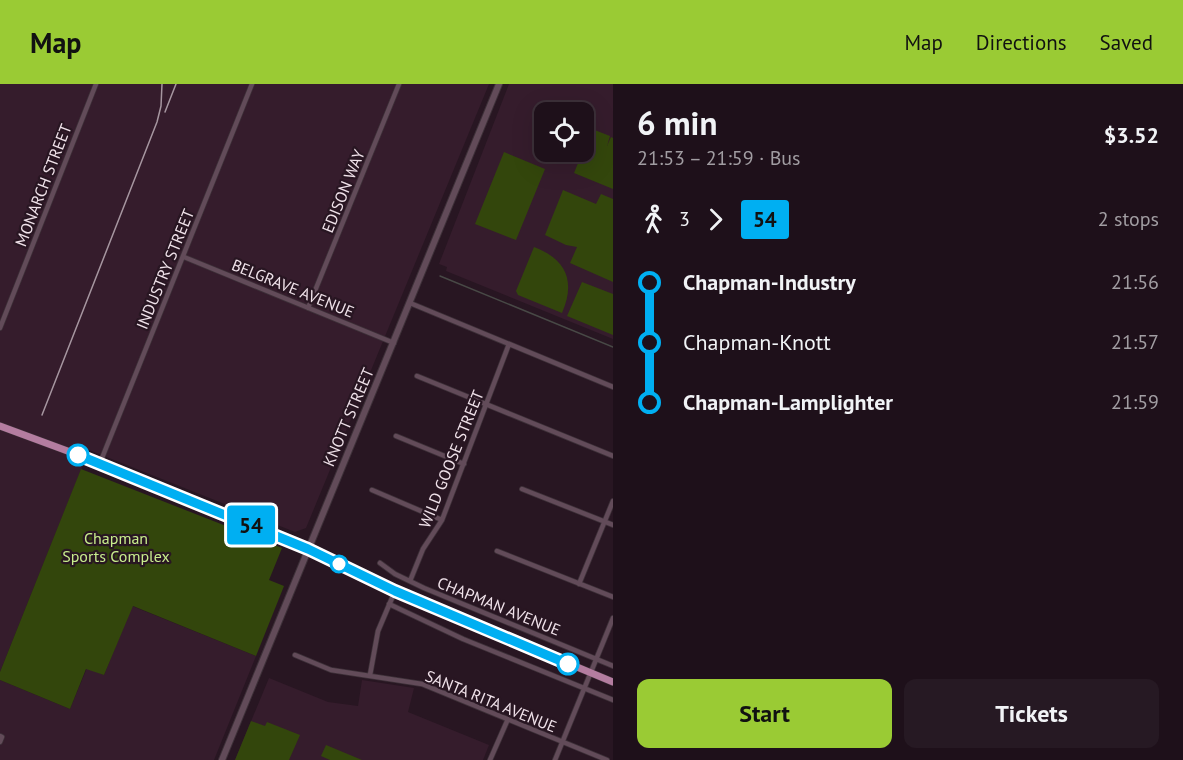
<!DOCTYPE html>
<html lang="en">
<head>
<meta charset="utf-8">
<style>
	:root { --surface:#1e101a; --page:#261923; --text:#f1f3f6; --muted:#a19da2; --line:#3c3039; --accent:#9acb34 }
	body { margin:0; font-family:"PT Sans",sans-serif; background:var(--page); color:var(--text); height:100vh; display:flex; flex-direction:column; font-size:22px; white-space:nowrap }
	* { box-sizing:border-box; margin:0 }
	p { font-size:20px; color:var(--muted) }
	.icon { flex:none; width:33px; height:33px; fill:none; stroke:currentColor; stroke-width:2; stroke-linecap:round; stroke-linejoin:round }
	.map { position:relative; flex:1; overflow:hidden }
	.sheet { display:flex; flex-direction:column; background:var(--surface); width:570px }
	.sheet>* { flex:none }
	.badge { padding:0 12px; border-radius:4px; font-size:21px; line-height:39px }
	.controls { position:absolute; left:534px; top:18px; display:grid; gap:12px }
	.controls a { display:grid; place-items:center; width:60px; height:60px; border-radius:12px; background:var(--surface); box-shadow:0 6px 24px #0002,0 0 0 2px var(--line); font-size:30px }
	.map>.badge { position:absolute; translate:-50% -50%; box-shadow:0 0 0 3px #fff }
	.legs { display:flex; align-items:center; gap:9px; height:66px; padding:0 24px; font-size:20px }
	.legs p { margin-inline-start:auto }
	.overview { display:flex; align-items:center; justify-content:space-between; height:102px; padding:0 24px }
	h1 { font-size:33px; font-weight:800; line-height:45px }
	.primary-button { display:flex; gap:12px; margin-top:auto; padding:12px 24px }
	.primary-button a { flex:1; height:69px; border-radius:12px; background:var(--accent); color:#111; font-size:24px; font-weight:800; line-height:69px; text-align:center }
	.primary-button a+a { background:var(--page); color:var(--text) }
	ul { padding:0 24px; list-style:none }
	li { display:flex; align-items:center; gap:21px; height:60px; font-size:22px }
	li i { display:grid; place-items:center; width:9px; height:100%; margin:0 8px; background:currentColor }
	li i::after { content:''; width:15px; height:15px; margin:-8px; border:4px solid; border-radius:50%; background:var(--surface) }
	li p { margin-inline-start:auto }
	li:first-child i { background:linear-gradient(#0000 50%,currentColor 0) }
	li:last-child i { background:linear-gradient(currentColor 50%,#0000 0) }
	header { display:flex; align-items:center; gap:36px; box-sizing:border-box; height:84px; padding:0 30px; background:var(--accent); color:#111 }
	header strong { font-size:28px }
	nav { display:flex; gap:33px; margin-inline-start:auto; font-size:21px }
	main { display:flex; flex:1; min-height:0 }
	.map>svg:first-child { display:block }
	.built { fill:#351c2c; fill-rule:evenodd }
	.green { fill:#33460c }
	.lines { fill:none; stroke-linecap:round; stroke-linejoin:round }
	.stream { stroke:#484946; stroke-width:1.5 }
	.minor-casing { stroke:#3d3038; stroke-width:6 }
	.secondary-casing { stroke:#3d3038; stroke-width:8 }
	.primary-casing { stroke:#3d3038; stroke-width:8 }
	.minor { stroke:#624b59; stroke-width:4.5 }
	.secondary { stroke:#624b59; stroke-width:6 }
	.primary { stroke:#b47da0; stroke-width:7 }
	.rail { stroke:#a696a0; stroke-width:1.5 }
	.line-1-casing { stroke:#fff; stroke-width:14 }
	.line-1 { stroke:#00aff2; stroke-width:9 }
	.stop-1-dot { fill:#fff; stroke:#00aff2; stroke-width:3 }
	.labels { text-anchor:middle; stroke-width:4.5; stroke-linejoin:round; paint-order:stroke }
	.street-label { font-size:16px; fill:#f0e2ea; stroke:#281622 }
	.park-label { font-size:16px; fill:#c8ed8d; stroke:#281622 }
</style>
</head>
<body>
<header>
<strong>Map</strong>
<nav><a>Map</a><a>Directions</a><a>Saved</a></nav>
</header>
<main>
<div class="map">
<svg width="613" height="676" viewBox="0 0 613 676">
	<rect width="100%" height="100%" fill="#281622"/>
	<path class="built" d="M0,0h489l-183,444 -11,4 -206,-82 -89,222z
		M509,0h104v255l-167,-68 1,-4 -8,-3zM544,28h40v40h-40z
		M132,522l124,50 -42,104h-214v-80l70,29 17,-41 17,7z
		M269,594l59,24 30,4 4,-26 52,8 -6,24 81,33 -6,15h-248z"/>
	<path class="green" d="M592,45l18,7 -3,10 4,-9 2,1v51l-39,-16z
		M504,68l41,17 -29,71 -41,-16z
		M563,106l33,14 5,-10 12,5v83l-43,-19 7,-16 -11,-2 -21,-10z
		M534,163c32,12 42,34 28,66l-44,-18 -2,-4z
		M582,198l31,12v41l-46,-19z
		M81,385l201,79 -13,32 15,6 -28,70 -123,-50 -29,69 -18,-6 -16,40 -70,-29v-8z
		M251,637l14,5 2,-4 33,13 -11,25h-54z
		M326,661l36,15h-32l-9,-4z"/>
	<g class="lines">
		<path class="stream" d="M440,192l173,71"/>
		<g class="minor-casing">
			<path id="minor" d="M184,173l210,86
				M410,219l203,84
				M308,224l91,-224
				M0,244l96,-244
				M417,292l196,80
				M396,352l68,28
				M100,379l152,-379
				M522,405l91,36
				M372,406l70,30
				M497,467l116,46
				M380,479l15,11 29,14 189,78
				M410,497l13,-32 19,-29 67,-176
				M579,500l34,-83
				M389,520l74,35 150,61
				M295,571l36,15 91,14 185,76
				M370,591l8,-44 17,-40
				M0,652l2,1 -2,5
				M490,676l18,-41
				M555,676l58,-142"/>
		</g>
		<g class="secondary-casing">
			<path id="secondary" d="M222,676l277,-676"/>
		</g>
		<g class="primary-casing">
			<path id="primary" d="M0,342l100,37 208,86 87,42 218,91"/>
		</g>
		<use href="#minor" class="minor"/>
		<use href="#secondary" class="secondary"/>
		<use href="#primary" class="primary"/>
		<path class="rail" d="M165,28l11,-28
			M42,331l115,-293 4,-16 1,-22"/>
	</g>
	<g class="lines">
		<g class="line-1-casing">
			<path id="line-1" d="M78,371l230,94 87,42 173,73"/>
		</g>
		<use href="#line-1" class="line-1"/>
	</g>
	<g class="stop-1-dot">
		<circle cx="78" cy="371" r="10"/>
		<circle cx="339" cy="480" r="8"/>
		<circle cx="568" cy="580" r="10"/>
	</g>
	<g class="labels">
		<g class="street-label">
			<text transform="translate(43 101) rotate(-69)" y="6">MONARCH STREET</text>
			<text transform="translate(343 107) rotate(-68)" y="6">EDISON WAY</text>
			<text transform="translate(165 185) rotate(-68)" y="6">INDUSTRY STREET</text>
			<text transform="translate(293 204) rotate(22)" y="6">BELGRAVE AVENUE</text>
			<text transform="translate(348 333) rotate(-67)" y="6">KNOTT STREET</text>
			<text transform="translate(451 375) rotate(-68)" y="6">WILD GOOSE STREET</text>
			<text transform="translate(499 522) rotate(22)" y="6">CHAPMAN AVENUE</text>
			<text transform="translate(491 617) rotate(22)" y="6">SANTA RITA AVENUE</text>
		</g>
		<g class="park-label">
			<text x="116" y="460">Chapman<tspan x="116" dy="18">Sports Complex</tspan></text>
		</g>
	</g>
</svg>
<div class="controls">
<a><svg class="icon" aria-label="locate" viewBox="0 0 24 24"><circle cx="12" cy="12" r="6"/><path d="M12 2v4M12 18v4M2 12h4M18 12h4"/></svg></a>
</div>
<b class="badge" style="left:251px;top:441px;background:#00aff2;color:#111">54</b>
</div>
<section class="sheet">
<div class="overview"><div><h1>6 min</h1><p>21:53 – 21:59 · Bus</p></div><b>$3.52</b></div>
<div class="legs"><svg class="icon" aria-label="walk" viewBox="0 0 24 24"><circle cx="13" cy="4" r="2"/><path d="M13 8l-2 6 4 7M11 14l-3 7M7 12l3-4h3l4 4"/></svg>3<svg class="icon" aria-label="forward" viewBox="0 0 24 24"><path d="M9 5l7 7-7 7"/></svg><b class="badge" style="background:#00aff2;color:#111">54</b><p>2 stops</p></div>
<ul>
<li><i style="color:#00aff2"></i><b>Chapman-Industry</b><p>21:56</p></li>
<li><i style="color:#00aff2"></i><span>Chapman-Knott</span><p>21:57</p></li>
<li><i style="color:#00aff2"></i><b>Chapman-Lamplighter</b><p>21:59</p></li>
</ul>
<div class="primary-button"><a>Start</a><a>Tickets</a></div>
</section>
</main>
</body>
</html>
